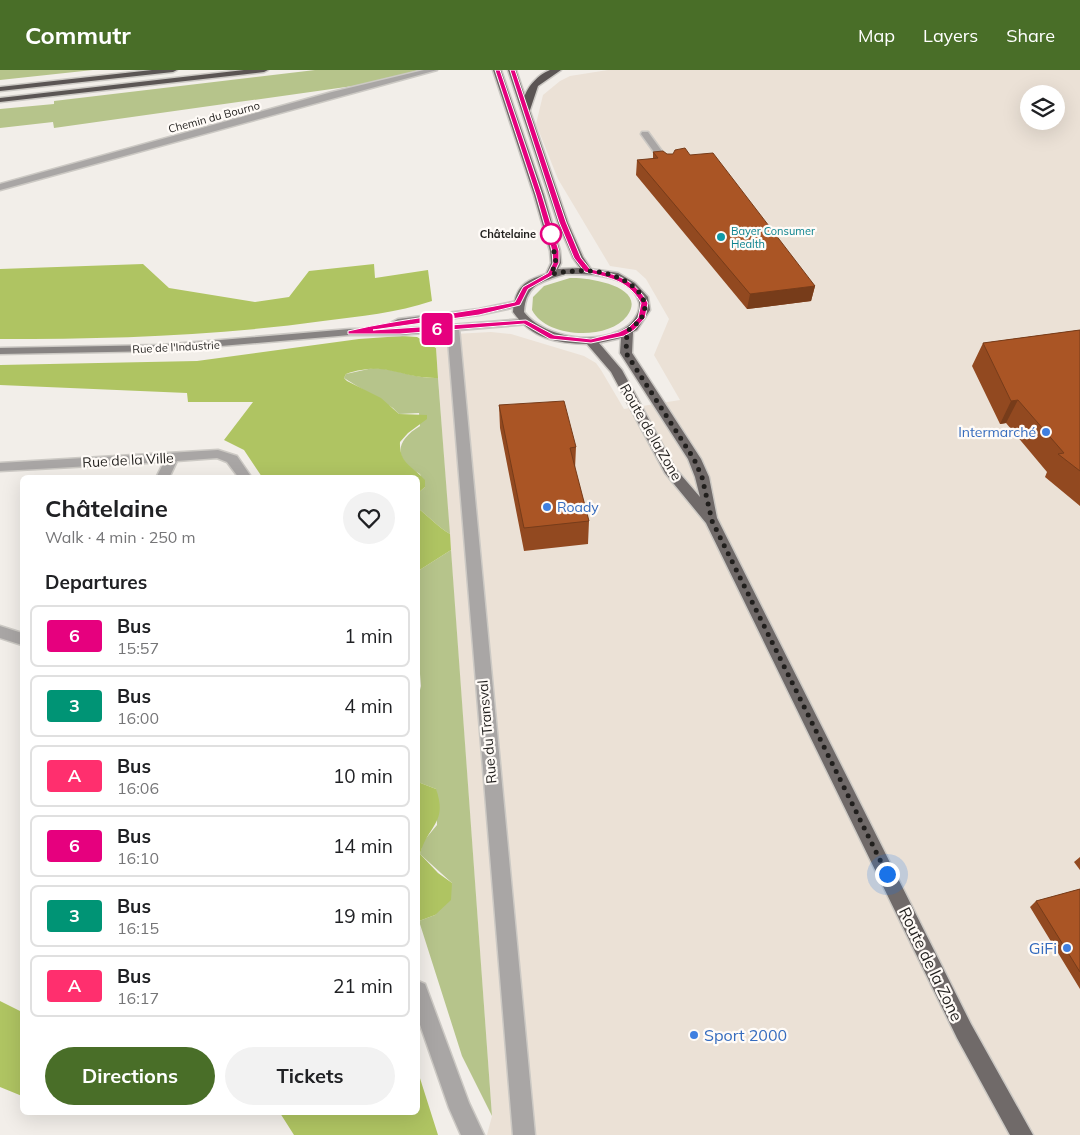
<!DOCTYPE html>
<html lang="en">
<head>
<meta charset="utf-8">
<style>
	:root { --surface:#fff; --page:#f2f2f2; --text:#202124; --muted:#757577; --line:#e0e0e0; --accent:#496e28 }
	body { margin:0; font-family:Mulish,sans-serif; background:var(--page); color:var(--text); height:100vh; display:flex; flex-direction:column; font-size:19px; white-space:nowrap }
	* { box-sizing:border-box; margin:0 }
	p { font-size:16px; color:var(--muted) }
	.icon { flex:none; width:28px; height:28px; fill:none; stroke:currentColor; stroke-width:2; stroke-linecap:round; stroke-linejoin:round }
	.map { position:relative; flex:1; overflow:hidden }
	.side { position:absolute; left:20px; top:405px; width:400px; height:640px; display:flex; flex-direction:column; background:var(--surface); border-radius:8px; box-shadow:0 5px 20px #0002 }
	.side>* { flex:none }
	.badge { padding:0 10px; border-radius:4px; font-size:18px; line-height:32px }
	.fabs { position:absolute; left:1020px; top:15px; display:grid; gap:10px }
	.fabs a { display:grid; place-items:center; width:45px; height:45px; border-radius:50%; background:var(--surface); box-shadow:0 5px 20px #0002; font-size:25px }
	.you { position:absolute; width:25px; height:25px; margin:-12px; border:4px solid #fff; border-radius:50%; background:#1a73e8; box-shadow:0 0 0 8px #1a73e833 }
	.map>.badge { position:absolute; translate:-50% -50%; box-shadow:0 0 0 2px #fff }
	h2 { padding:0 25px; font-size:19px; line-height:45px }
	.round { display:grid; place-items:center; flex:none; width:52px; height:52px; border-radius:26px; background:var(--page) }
	.overview { display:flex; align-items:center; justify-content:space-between; height:85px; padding:0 25px }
	h1 { font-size:24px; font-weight:700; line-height:38px }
	.button { display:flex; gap:10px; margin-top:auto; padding:10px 25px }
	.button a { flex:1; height:58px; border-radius:30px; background:var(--accent); color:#fff; font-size:20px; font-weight:700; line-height:58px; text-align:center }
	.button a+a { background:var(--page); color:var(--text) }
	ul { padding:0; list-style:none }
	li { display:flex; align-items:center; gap:15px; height:62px; margin:0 10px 8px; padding:0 15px; border:2px solid var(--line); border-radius:8px }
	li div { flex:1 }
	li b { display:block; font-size:19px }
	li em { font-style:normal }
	li .badge { min-width:55px; font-weight:700; text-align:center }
	header { display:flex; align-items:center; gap:30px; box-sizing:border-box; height:70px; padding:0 25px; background:var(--accent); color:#fff }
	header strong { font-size:24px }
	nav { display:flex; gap:28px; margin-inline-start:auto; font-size:18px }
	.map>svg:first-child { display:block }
	.built { fill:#ebe1d6; fill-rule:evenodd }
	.green { fill:#b6c48b }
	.forest { fill:#afc462 }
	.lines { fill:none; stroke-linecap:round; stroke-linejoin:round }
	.street-casing { stroke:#ccc9c4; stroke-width:3 }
	.secondary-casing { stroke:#ccc9c4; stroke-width:3 }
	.primary-casing { stroke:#ccc9c4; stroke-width:3 }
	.highway-casing { stroke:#ccc9c4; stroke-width:3 }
	.street { fill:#a9a6a5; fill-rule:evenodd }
	.secondary { fill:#878382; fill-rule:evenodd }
	.primary { fill:#706a69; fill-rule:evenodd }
	.highway { fill:#5b5554; fill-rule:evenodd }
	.wall { fill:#924920 }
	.shaded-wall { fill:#773c1a }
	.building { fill:#aa5525; stroke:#773c1a }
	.line { fill:#e6007e; stroke:#fff }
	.walk { stroke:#211f1d; stroke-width:5; stroke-dasharray:0 9 }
	.stop-dot { fill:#fff; stroke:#e6007e; stroke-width:2.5 }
	.culture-dot { fill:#0f9aa8; stroke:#fffbf7; stroke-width:2 }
	.shop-dot { fill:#3f7fe0; stroke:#fffbf7; stroke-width:2 }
	.labels { text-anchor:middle; stroke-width:4.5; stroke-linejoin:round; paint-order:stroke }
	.far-street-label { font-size:11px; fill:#211f1d; stroke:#fffbf7 }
	.far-culture-label { font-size:11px; fill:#0d838f; stroke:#fffbf7; text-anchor:start }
	.far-stop-label { font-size:11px; font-weight:bold; fill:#211f1d; stroke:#fffbf7; text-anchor:end }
	.street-label { font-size:14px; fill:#211f1d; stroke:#fffbf7 }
	.shop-label { font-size:14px; fill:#366cbe; stroke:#fffbf7; text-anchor:end }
	.near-shop-label { font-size:16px; fill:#366cbe; stroke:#fffbf7; text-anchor:end }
	.near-street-label { font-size:16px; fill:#211f1d; stroke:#fffbf7 }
</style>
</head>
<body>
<header>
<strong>Commutr</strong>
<nav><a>Map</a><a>Layers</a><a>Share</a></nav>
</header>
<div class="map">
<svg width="1080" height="1065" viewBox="0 0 1080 1065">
	<rect width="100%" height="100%" fill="#f2eee9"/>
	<path class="built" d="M608,0h472v1065h-593l5,-19 -57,-781 56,-3 20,2 73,22 12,7 5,7 23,39 56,-9 -26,-45 15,-36 -23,-40 -10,-9 -26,-4 -52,-87 -22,-55 7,-29 17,-14 10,-5zM1029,24h27v27h-27z"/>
	<path class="green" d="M0,0h93l-93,10z
		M315,0h104l-52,14 -313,44 -1,-6 -53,6v-19l54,-5v-3z
		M570,208c17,-1 79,8 57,38 -19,25 -81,22 -95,-6l1,-13 11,-11z
		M373,298c22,0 42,11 65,10l12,156c-12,-7 -21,-17 -32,-26v-15l7,-6 -5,-13c-27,-15 -25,-33 0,-48l-1,-13 -20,1 -6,-6 -49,-30 2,-4z
		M451,480l41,566 -30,-60 -43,-135 16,-6 17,-32 -32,-29 3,-12 14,-17 -1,-36 -18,-7v-84l3,-12 -1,-12 -2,-2v-101z"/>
	<path class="forest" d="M143,194l26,24 86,14 34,-5 20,-26 65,-7 1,14 53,-8 4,31c-35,12 -72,15 -109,20 -107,15 -215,18 -323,18v-70z
		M402,266l15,1 19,11 2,30c-38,1 -51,-18 -92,-4l-2,4 3,3 34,17 18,16 28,1v4l-19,14 -8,9c-1,22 13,24 25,38v7l-7,6v-15l-156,-1 -18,-27 -20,-10 29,-38h-65l-1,-9 -187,-8v-20l197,-4 162,-22z
		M418,438c11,9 20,19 32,26l1,16 -33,21z
		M418,712l18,7c12,34 -8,36 -16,65l18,19 14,10 -1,17 -16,15 -16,6z
		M0,931l22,11v84l-22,-9z
		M418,1002l20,63h-144l-14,-22 138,-1z"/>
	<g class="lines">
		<g class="street-casing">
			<path id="street" d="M424,0h13l-437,120v-6l332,-92z
				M642,62h6l24,33 -1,2h-6l-24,-33z
				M453,255l6,3 76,807h-22l-66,-807z
				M218,380l19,6 15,22h-13l-12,-16 -10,-4 -40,3 -8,17h-13l8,-16 -164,9v-8z
				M0,556l22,7v12l-22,-7z
				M418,911l7,3 44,119 15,32h-23l-12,-27 -31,-89z"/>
		</g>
		<g class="secondary-casing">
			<path id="secondary" d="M517,231l5,3 -1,2 -42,9 -81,10 -6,-3 6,-3 81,-10z
				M525,249l6,3 -2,2 -129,11h-50l-189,16 -161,3v-6l161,-3 189,-16h50z"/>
		</g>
		<g class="primary-casing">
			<path id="primary" d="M493,0h8l43,125 16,56 1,12 -3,6 22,-1 -7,-10 -15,-35 -50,-153h8l52,153 15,34 8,12 27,4 17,10 13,14 2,13 -13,20 -4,2 -1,21 69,106 8,18 8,41 254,506 62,111h-23l-53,-97 -251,-515 -41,-50 -54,-101 -24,-28c-31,-1 -55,-5 -74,-32 2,-24 10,-31 33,-38l5,-11 -1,-12 -16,-56zM565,204c23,0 66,-1 74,28 2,8 -4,18 -10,23 -27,22 -84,14 -105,-13 2,-28 17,-30 41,-38zM621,268l-1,15 68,106 7,18 5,20 -25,-29 -53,-98 -23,-27z"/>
		</g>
		<g class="highway-casing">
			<path id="highway" d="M152,0h25l-4,2 -173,19v-4z
				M244,0h24l-4,2 -264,30v-4z
				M550,0h11l-23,16 -8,24 -7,2c-3,-18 12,-36 27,-42z"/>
		</g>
		<use href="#street" class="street"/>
		<use href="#secondary" class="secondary"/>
		<use href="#primary" class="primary"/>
		<use href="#highway" class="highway"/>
	</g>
	<path class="wall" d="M653,82l14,2 23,1 125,131 -4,15 -64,8 -111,-134 1,-15 16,-1z
		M1080,260v176l-35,-29 2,-5 -41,-49 -6,1 -28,-58 11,-23z
		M499,335l77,42 -1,22 14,52 -1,23 -64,7 -24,-123z
		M1080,787v13l-6,-8z
		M1080,819v100l-50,-82 6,-6z"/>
	<path class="shaded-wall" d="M815,216l-4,15 -64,8 3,-15z
		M1018,330l-12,23 -6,1 11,-23z"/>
	<path class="building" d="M685,78l5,7 23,-2 102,133 -65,8 -113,-134 21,-2 -5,-6 10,-1 4,3h6l2,-4z
		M1080,260v141l-22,-17 6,-1 -46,-53 -7,1 -28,-58z
		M564,331l12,46 -6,1 19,73 -65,7 -25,-123z
		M1080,819v83l-44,-71z"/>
	<path class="line" d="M495,0h5l42,125 17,56v12l-6,12 -25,14 -8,16 -41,10 -106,15 153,-10 28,15 37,4 28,-7 10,-5 9,-9 3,-15c-13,-23 -31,-25 -56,-31l-11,-14 -15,-36 -49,-152h5l51,152 15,36 9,11c27,5 44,10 58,34l-3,15 -11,12 -10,6 -33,7 -41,-4 -26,-15 -124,10h-52v-3c55,-13 111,-17 167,-29l8,-15 25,-14 5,-10 -1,-12 -16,-56z"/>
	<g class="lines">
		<path class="walk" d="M551,164l5,29 -5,11c17,-3 36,-5 53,-1 31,7 61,34 23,58l-1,22 68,106 8,18 10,44 175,353"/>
	</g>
	<circle class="stop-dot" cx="551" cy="164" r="10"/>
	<circle class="culture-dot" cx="721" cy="167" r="5"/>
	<g class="shop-dot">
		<circle cx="1046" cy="362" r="5"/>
		<circle cx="547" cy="437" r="5"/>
		<circle cx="1067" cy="878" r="5"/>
		<circle cx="694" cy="965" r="5"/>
	</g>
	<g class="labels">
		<g class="far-street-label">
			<text transform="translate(214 47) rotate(-15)" y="4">Chemin du Bourno</text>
			<text transform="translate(176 277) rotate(-3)" y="4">Rue de l'Industrie</text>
		</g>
		<g class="far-culture-label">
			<text x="731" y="165">Bayer Consumer<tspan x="731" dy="13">Health</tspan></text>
		</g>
		<g class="far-stop-label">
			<text x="536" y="168">Châtelaine</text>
		</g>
		<g class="street-label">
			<text transform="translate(651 362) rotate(60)" y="5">Route de la Zone</text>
			<text transform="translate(128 390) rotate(-3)" y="5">Rue de la Ville</text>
			<text transform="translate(487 662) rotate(-95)" y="5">Rue du Transval</text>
		</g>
		<g class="shop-label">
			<text x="1036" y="367">Intermarché</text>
			<text x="557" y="442" text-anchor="start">Roady</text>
		</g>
		<g class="near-shop-label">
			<text x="1057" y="884">GiFi</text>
			<text x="704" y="971" text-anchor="start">Sport 2000</text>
		</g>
		<g class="near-street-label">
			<text transform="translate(931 894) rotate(64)" y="6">Route de la Zone</text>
		</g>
	</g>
</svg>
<div class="fabs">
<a><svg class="icon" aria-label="layers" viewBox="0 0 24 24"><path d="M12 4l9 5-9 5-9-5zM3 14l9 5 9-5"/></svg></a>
</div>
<div class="you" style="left:887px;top:804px"></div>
<b class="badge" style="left:437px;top:259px;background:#e6007e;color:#fff">6</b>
<section class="side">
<div class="overview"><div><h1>Châtelaine</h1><p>Walk · 4 min · 250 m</p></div><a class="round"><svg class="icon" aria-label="heart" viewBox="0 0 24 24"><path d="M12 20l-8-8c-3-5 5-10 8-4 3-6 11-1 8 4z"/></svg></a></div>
<h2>Departures</h2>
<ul>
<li><span class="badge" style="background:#e6007e;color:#fff">6</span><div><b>Bus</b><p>15:57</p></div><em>1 min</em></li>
<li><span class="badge" style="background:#009475;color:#fff">3</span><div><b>Bus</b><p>16:00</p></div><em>4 min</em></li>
<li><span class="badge" style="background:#ff2f6e;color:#fff">A</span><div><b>Bus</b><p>16:06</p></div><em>10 min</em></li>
<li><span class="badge" style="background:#e6007e;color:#fff">6</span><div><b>Bus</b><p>16:10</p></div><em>14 min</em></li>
<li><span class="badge" style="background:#009475;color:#fff">3</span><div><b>Bus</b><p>16:15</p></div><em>19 min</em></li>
<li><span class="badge" style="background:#ff2f6e;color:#fff">A</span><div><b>Bus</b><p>16:17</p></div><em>21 min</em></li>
</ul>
<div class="button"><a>Directions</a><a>Tickets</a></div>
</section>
</div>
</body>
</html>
